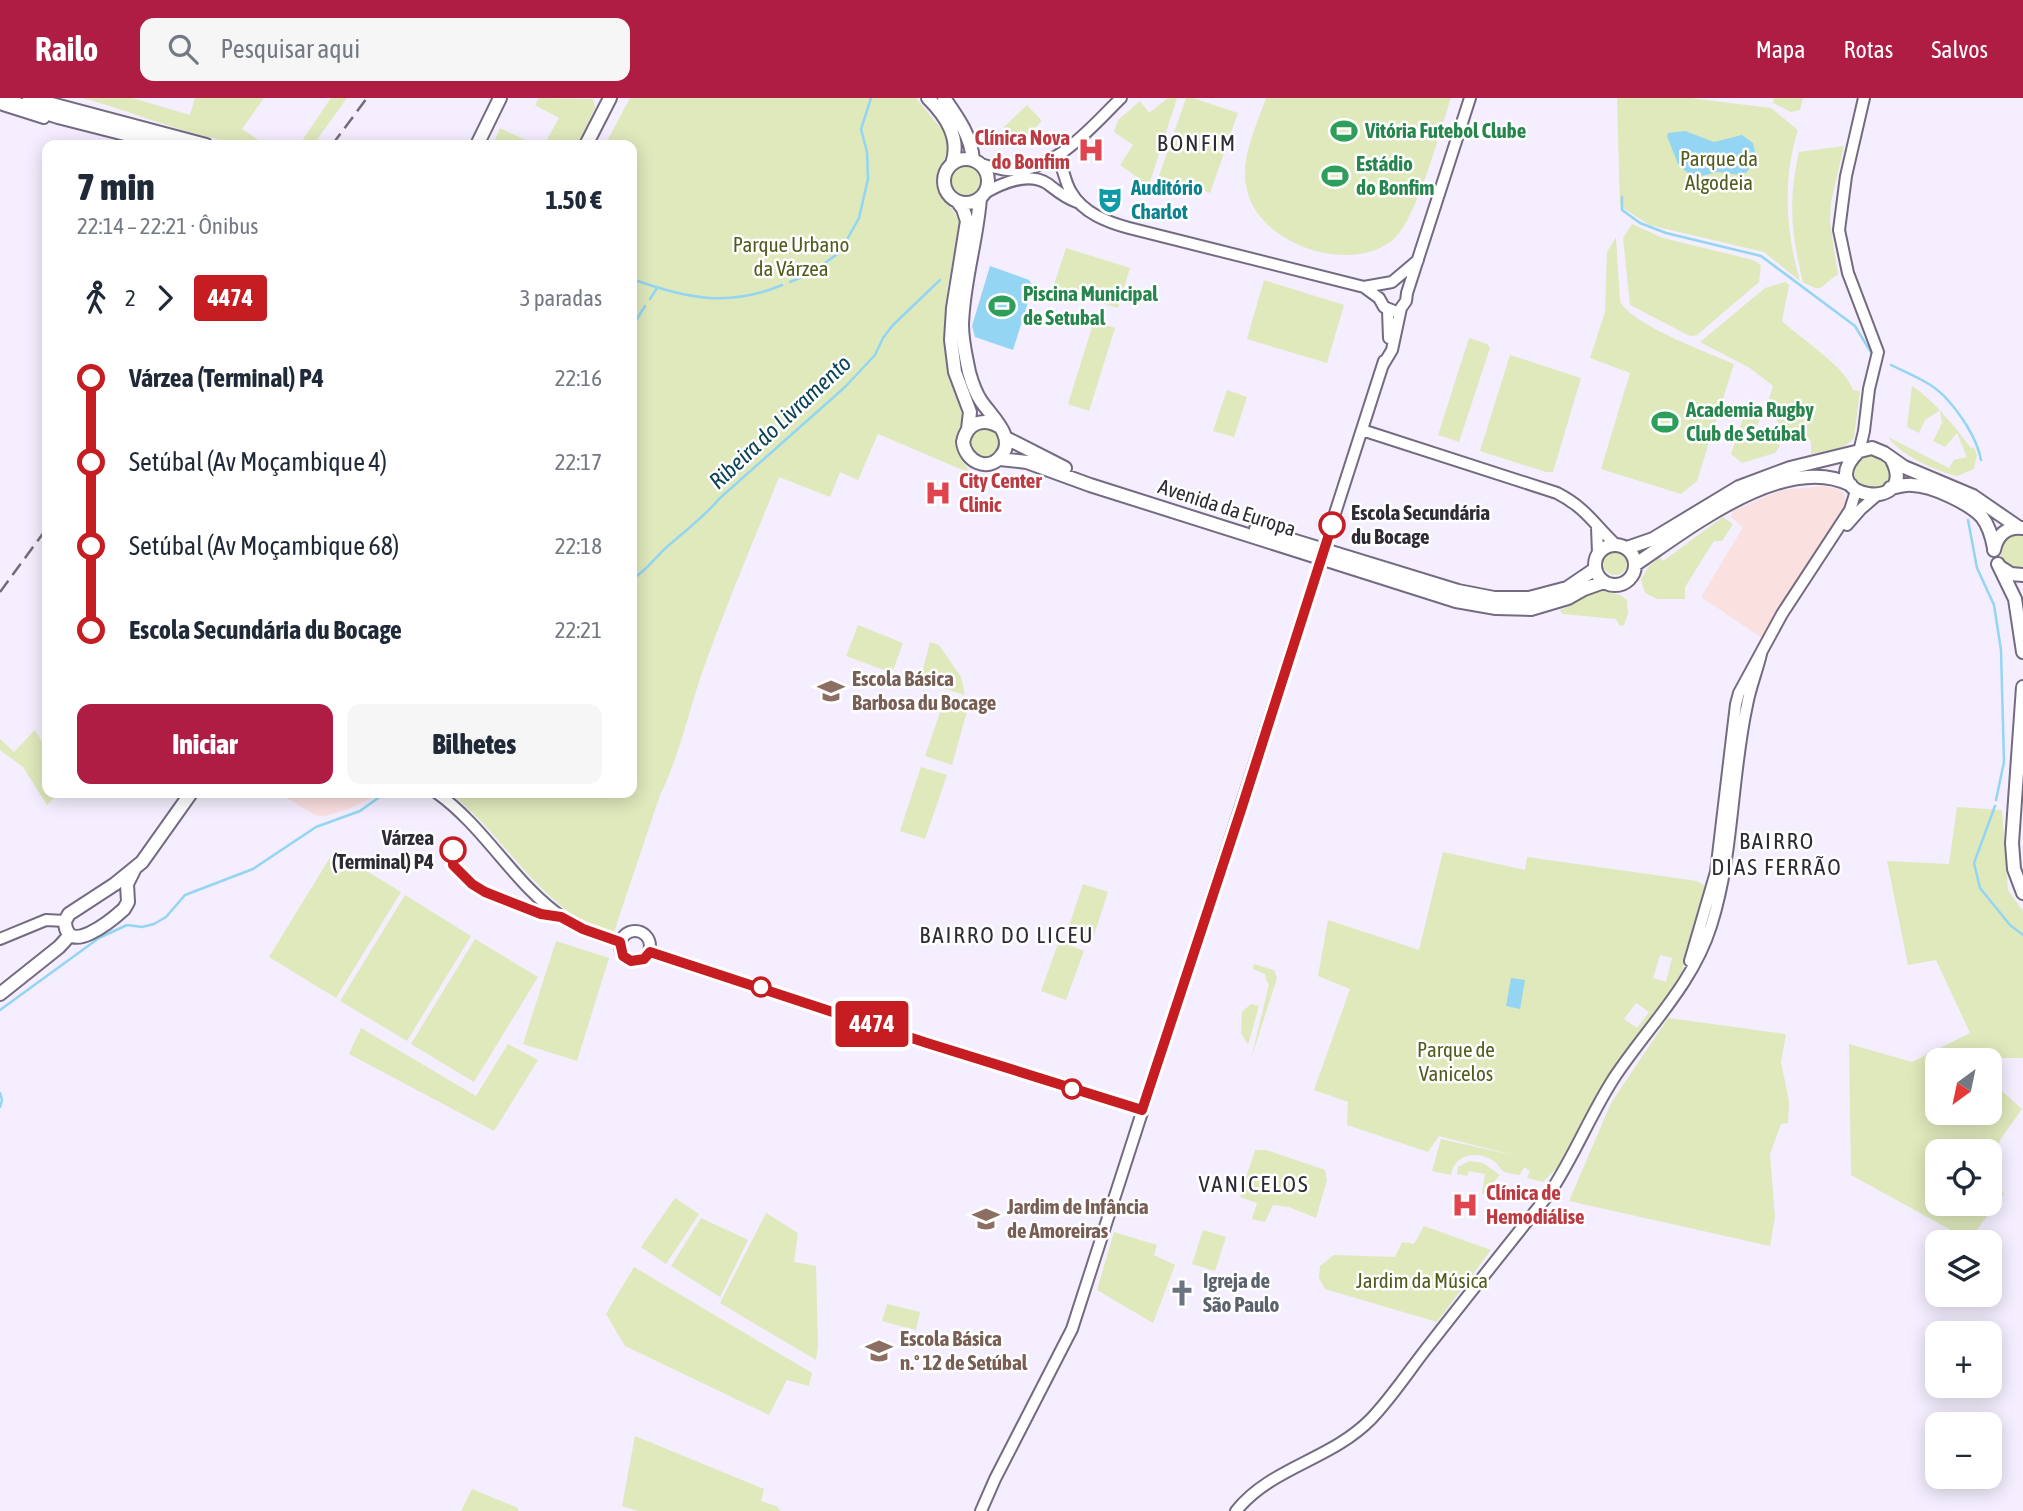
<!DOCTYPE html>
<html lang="pt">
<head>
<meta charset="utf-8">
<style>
	:root { --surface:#fff; --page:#f6f6f7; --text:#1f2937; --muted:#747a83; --accent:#af1c44 }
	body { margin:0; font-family:"Asap Condensed",sans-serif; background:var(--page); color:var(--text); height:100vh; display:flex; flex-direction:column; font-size:26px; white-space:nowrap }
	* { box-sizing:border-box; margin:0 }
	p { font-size:23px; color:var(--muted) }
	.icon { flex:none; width:38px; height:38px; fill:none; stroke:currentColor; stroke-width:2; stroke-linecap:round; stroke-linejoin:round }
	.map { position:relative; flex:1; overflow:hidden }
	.sheet { position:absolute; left:42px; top:42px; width:595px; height:658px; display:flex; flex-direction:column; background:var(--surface); border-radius:14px; box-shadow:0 4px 18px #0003 }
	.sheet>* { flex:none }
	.badge { padding:0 14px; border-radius:5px; font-size:24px; line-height:46px }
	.needle { width:46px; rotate:213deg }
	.buttons { position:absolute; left:1925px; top:950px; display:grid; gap:14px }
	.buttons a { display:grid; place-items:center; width:77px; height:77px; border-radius:14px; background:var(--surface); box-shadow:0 4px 18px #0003; font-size:35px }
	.map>.badge { position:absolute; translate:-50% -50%; box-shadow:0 0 0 4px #fff }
	.legs { display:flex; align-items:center; gap:10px; height:77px; padding:0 35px; font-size:23px }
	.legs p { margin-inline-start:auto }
	.head { display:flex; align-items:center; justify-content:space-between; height:119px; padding:0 35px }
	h1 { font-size:38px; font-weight:800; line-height:52px }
	.button { display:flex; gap:14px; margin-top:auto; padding:14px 35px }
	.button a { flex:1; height:80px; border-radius:14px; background:var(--accent); color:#fff; font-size:28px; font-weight:800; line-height:80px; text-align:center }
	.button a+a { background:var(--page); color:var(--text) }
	ul { padding:0 35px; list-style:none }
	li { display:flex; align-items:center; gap:24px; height:84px; font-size:26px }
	li i { display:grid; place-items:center; width:10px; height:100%; margin:0 9px; background:currentColor }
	li i::after { content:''; width:18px; height:18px; margin:-9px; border:5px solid; border-radius:50%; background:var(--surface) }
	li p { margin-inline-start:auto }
	li:first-child i { background:linear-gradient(#0000 50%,currentColor 0) }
	li:last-child i { background:linear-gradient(currentColor 50%,#0000 0) }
	header { display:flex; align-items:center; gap:42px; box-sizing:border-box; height:98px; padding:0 35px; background:var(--accent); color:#fff }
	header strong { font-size:33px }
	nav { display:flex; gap:38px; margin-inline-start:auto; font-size:24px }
	.search { width:490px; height:63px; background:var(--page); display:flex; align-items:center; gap:18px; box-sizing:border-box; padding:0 24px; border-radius:14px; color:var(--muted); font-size:26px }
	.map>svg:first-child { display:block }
	.commercial { fill:#fbe0e0 }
	.green { fill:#dfe9bc; fill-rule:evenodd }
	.water { fill:#93d5f3 }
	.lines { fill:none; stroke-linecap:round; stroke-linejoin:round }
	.stream { stroke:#93d5f3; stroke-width:2.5 }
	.secondary-casing { stroke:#746b82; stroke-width:14 }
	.primary-casing { stroke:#746b82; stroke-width:16 }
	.secondary { stroke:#fff; stroke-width:10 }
	.primary { stroke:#fff; stroke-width:12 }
	.rail { stroke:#716c78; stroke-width:2.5; stroke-dasharray:14 7; stroke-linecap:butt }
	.secondary-bridge-casing { stroke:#746b82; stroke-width:14; stroke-linecap:butt }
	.secondary-bridge { stroke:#fff; stroke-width:10 }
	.line-1-casing { stroke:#fff; stroke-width:16 }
	.line-1 { stroke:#c61d23; stroke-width:10 }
	.stop-1-dot { fill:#fff; stroke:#c61d23; stroke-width:3.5 }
	.labels { text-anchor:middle; stroke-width:5; stroke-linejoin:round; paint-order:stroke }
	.leisure-label { font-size:21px; font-weight:bold; fill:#27864d; stroke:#fff; text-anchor:start }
	.health-label { font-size:21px; font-weight:bold; fill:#be3a42; stroke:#fff; text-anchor:start }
	.park-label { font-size:21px; fill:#515c1d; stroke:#fff }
	.culture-label { font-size:21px; font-weight:bold; fill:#0d838f; stroke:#fff; text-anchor:start }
	.street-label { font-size:21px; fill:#2f2b35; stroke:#fff }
	.stop-label { font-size:21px; font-weight:bold; fill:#2f2b35; stroke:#fff; text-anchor:start }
	.education-label { font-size:21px; font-weight:bold; fill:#785e54; stroke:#fff; text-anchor:start }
	.worship-label { font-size:21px; font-weight:bold; fill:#5b616d; stroke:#fff; text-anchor:start }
	.neighbourhood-label { font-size:23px; letter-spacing:2px; fill:#2f2b35; stroke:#fff }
	.water-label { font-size:23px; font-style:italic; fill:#0a4358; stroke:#fff }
</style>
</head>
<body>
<header>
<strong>Railo</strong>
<div class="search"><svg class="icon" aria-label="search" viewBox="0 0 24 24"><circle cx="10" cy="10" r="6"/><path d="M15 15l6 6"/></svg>Pesquisar aqui</div>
<nav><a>Mapa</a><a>Rotas</a><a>Salvos</a></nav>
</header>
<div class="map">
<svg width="2023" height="1413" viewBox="0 0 2023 1413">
	<rect width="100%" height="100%" fill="#f4eefe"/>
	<path class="commercial" d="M1824,388l11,2 8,4 4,11 -85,135 -61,-41 42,-70 -12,-10 2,-6 48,-21z
		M278,695h99l-5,5 -26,12 -22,6 -9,-1z"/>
	<path class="green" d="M82,0h50l58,17 5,-17h69l-22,31 24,16c-60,0 -126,-32 -184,-47z
		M331,0h16l-34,47h-14z
		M539,0l54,1 2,9 -17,37h-34l15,-27 -24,-13z
		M630,0h286l29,35 4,15 -12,28v14l17,22 6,11 -12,63 -4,48 1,17 18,69 -8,25 15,28 -92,-39 -20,46 -18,-8 -10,25 -51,-20c-25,63 -52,126 -75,190 -15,42 -24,88 -44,128l-47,140c-73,-24 -105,-97 -163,-142h182v-648h-27z
		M1168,0h9l-28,87 -7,-2 -1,-3 -21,-15 13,-20 -19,-13 4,-12 22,-19 9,12z
		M1186,0h7l45,15 -28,80 -51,-17z
		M1266,0h185c-11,33 -34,121 -58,142 -44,36 -139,3 -147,-55 -5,-29 11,-60 20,-87z
		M1617,0h73l81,10 27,22c-16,50 -12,102 2,151l-36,-29 -115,-27 -29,-19z
		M1774,0h29l-3,12 -9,2 -18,-9z
		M1027,7l15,16 -23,22 -15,-16z
		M500,30l36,17h-43z
		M1844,48l-13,56 -1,20 8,53c-18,9 -13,20 -35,7 -12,-49 -15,-81 -4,-130z
		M950 83a15 15 0 1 1 30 0a15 15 0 1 1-30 0Z
		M1632,126l31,14 90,22 8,5 -2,17 -62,53 -7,1 -60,-31 -7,-67z
		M1616,139l4,64c10,23 89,52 114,63l-37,117 -16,13 -80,-25 29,-96 -40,-15 15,-46 2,-60z
		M1066,150l64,20 -12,40 -65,-20z
		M1264,182l80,25 -17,58 -80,-24z
		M1785,184l4,3 -7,36c19,18 64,46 71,69l7,1 -6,47c-10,13 -29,12 -43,16v-13l-27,-12 -18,-21 7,-22 -23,-18 -50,-26 65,-54z
		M1094,223l21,7 -26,83 -21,-7z
		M1469,240l18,6 3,4 -31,94 -21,-7z
		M1510,257l71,23 -28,94h-7l-66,-21z
		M1912,288c24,16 41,39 59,62l3,-1 3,8 -3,14 -17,7c-23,-6 -54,-19 -69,-39l61,31 5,-8 13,-3 -10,-24 -12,14 -12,-6 9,-18 -2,-13 -15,10 -6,13 -12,-6z
		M1227,292l20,7 -13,40 -21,-6z
		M1745,314l15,6 -8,25 12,-5 5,-6 5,2 6,12 -5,7 -33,10 -11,-9z
		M970 345a15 15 0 1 1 30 0a15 15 0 1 1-30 0Z
		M1854 374a18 18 0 1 1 36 0a18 18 0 1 1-36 0Z
		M1723,419l10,7 -11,17h-8l-29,46v12h-28l-12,-6 -4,-14 8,-13 11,-9 3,4z
		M2014,435h9v35c-26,2 -30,-21 -9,-35z
		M1603 465a12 12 0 1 1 24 0a12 12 0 1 1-24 0Z
		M1603,493l17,4 7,5 1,13 -4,12 -4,1 -4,-7 -54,-5 -2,-4c14,-5 27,-17 43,-19z
		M858,527l45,18 -11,30 -46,-17z
		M930,544l9,3 22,32 4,18 -45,-14z
		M944,603l24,7 -16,57 -27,-9z
		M35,632l12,20v43h12l-12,12 -24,-38 -23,-17v-11l14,13z
		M921,669l26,8 -22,64 -25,-8z
		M1957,709l45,3 6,80 15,21v147h-28l-1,26 28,25 -22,31 -10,27v-15h-53v52h53v-27l14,17 -35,46 -118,-65 -2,-131 63,18 58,-29 -34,-73 -28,5 -21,-104 62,3zM1990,962v53h-53v-53z
		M334,753l67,41 -65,106 -67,-41z
		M1443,754l82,18 2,-13 170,24 8,5 -23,85 -7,13 -58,82 -58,100 -16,16 -16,-4 3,-7 -6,-4 -4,8c-5,-1 -13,-1 -17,-4 -3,-2 -5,-7 -8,-9 -16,-12 -41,-9 -44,13l-19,-4 9,-32 75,17 -77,-20 -11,16 -81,-27 1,-23 -34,-12 36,-101 -32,-13 10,-56 91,30zM1660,857l12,3 -6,24 -13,-4zM1636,905l13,9 -12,16 -13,-9z
		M1083,786l25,8 -17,52 -25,-9z
		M405,797l66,41 -64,105 -67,-40z
		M475,841l63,38 -64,105 -63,-38z
		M556,843l53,17 -32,103 -54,-17z
		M1059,843l25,10 -18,49 -25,-9z
		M1254,866l20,6 3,8 -26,81 18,-75 -3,-4 -1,-6 -12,-5z
		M1251,906l8,2 -11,39 -7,-12 1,-21z
		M1668,920l118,16 -5,28 8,39 -1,22 -7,1 -11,30 5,63 -5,29 -201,-45 42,-98z
		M361,930l115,68 32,-52 30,16 -44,71 -145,-77z
		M1255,1052h11l59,20 2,10 -11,38 -27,-11 -16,-2 -8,17 -13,-3 5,-16 -17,-6z
		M1469,1063l14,2 17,12 -9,10 -4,9h-5l3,-20 -16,-3 -2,5 -10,-2 1,-7z
		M675,1100l24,16 -33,50 -25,-17z
		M766,1115l32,20 -4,29 22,4 2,80 -2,14 -96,-57z
		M701,1120l47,22 -28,57 -49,-31z
		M1424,1128l67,24 -54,72 -112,-33 -6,-11 1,-12 14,-11 61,2 7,-15 12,2z
		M1203,1132l23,7 -11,34 -23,-7z
		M1114,1134l43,13 -3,10 21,10 -22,58 -56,-33z
		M634,1169l178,106 -3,13 -22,-6 -18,35 -144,-69 -19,-32z
		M887,1206l33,8 -4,18 -34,-9z
		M635,1338l129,53 -3,12 15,5 5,5h-143l-16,-5z
		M472,1391l46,19v3h-57z"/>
	<path class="water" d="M1685,33l29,11 28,-7 11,8 3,13 -9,16 -7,3 -22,-3 -25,6 -15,-14 -11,-28 1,-3z
		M990,168l39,14 4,6 -20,64 -38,-13 -3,-11z
		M1511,880l14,2 -5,29 -14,-3z"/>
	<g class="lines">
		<path class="stream" d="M1622,99v13l18,13 26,10 95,23 94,70 17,28
			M632,181c53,19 96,29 150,6
			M790,184l21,-9 29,-21 19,-34 9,-39 -1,-27 -6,-23 10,-31
			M650,201l7,-11
			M632,229l13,-21
			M1891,267c18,9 40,17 54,32 15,16 32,41 36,63
			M1968,422l9,48 17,37 7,45 3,112 -8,38
			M632,481c15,-8 23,-22 36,-33 19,-17 35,-28 52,-48l125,-111 30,-32 8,-17 10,-13 47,-45
			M1995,708l-21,57 6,25 30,37 13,10
			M0,912l99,-72 28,-13 15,2 12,-3 12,-7 19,-22 68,-26 63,-42 44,-16 25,-18
			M0,995l2,7 -2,7"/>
		<g class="secondary-casing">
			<path id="secondary" d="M3,7l41,13
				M1050,62l11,5c3,8 5,19 10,27 12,21 36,30 58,36l235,59 28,-5 26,-22
				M980,66c9,2 18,5 27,6 47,4 84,-43 114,-72
				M983,96c19,-11 45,-23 65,-10 9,7 17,14 29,18
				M1364,189l15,11 5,9 10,4
				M1388,212l1,28
				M1383,267l9,-15 9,-42 5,-7 1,-8 63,-195
				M1362,332l195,63c29,15 36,30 58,51
				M1859,354l5,-21 5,-42 9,-37 -30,-79 -9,-43 7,-54 18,-78
				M1847,427l14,-16 15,-13
				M1597,429l1,26
				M1328,437l56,-174
				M437,695c49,35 78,93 128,126 17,12 36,17 55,23
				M620 848a15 15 0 1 1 30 0a15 15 0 1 1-30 0Z
				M0,841l46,-19 19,1
				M650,854l277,91 215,67
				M1690,863l26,-89 20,-168 3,-11 43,-79 68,-104 6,-19
				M981,1413l14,-32 77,-150 244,-755
				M1236,1413c35,-44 95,-51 135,-92 22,-23 39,-50 59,-75 39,-50 79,-100 119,-150 25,-37 41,-79 65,-116 33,-50 79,-94 97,-152 23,-72 20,-148 36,-221 3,-17 10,-34 14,-51"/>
		</g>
		<g class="primary-casing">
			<path id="primary" d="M0,0l58,19 110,28
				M29,0l177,47
				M928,0c18,18 33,40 24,66
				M944,0c14,20 27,38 29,62
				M477,47l23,-47
				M586,47l24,-47
				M944 83a22 22 0 1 1 44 0a22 22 0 1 1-44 0Z
				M980,100c-3,42 -17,84 -18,127 0,16 4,32 7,47 3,11 6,20 12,29 10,15 36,37 20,55 -13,17 -36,5 -38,-14 4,-20 21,-25 37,-15
				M957,103l6,8 4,12 -14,87 -2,32 4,32 15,40 -2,17
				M1006,340l59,30
				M1858,354c-47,47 62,62 34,8
				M1000,361l27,3 63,23 366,116 40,7 35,1 37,-11 16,-9 20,-7
				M1890,390c7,-1 15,-4 22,-3 19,0 57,18 70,32 7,9 10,20 12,31
				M1256,431l202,62 36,7h35l38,-10 28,-19
				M1595 467a20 20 0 1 1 40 0a20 20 0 1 1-40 0Z
				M1627,450l26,-9 86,-52 51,-19 82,-20 12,5 20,14 69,29 45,31
				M1994,452c3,-15 13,-24 29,-22
				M1636,466c52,-35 150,-113 215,-79
				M1998,466l17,35 8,53
				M2000,469l11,7 12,1
				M2023,589l-11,156 2,26 9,24
				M135,770l-8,16 1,18 -4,7c-12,11 -58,49 -59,12l4,-7 46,-30 27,-22 49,-69
				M0,896l59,-47 11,-12"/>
		</g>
		<use href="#secondary" class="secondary"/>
		<use href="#primary" class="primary"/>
		<path class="rail" d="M332,47l35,-47
			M0,494l47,-64"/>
		<g class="secondary-bridge-casing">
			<path id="secondary-bridge" d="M1316,476l12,-39"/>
		</g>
		<use href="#secondary-bridge" class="secondary-bridge"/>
	</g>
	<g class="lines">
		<g class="line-1-casing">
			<path id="line-1" d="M453,752v15l19,19 13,8 56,22 20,3 22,12 37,13 3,14 8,5 13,-2 6,-7 277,91 215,67 99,-300 91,-285"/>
		</g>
		<use href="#line-1" class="line-1"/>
	</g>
	<defs>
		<g id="stadium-bare" transform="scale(2.1)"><path d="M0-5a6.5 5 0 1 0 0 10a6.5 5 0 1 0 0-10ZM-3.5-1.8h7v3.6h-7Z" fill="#2e9e5b" stroke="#fff" stroke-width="2.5" paint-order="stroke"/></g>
		<g id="hospital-bare" transform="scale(2.1)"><path d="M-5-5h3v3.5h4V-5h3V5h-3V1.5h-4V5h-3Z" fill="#e0444e" stroke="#fff" stroke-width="2.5" paint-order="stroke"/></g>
		<g id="theatre-bare" transform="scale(2.1)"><path d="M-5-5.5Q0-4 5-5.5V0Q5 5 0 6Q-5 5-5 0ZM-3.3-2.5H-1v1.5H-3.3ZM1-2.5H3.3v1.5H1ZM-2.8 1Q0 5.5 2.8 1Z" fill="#0f9aa8" stroke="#fff" stroke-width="2.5" paint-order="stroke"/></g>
		<g id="school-bare" transform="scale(2.1)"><path d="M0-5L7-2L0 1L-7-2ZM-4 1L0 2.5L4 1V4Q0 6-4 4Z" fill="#8d6e63" stroke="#fff" stroke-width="2.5" paint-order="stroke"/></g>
		<g id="church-bare" transform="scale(2.1)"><path d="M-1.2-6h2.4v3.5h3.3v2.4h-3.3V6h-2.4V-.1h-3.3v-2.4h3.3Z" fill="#6b7280" stroke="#fff" stroke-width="2.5" paint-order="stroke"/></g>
	</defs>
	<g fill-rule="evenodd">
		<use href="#stadium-bare" x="1344" y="33"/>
		<use href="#hospital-bare" x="1091" y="52"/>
		<use href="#stadium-bare" x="1335" y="78"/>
		<use href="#theatre-bare" x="1110" y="102"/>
		<use href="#stadium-bare" x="1002" y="208"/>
		<use href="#stadium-bare" x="1665" y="324"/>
		<use href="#hospital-bare" x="938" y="395"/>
		<use href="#school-bare" x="831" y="593"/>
		<use href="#hospital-bare" x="1465" y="1107"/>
		<use href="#school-bare" x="986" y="1121"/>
		<use href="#church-bare" x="1182" y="1195"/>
		<use href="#school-bare" x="879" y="1253"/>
	</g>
	<g class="stop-1-dot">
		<circle cx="1332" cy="427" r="12"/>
		<circle cx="453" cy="752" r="12"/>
		<circle cx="761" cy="889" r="9"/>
		<circle cx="1072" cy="991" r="9"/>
	</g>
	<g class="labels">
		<g class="leisure-label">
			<text x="1365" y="40">Vitória Futebol Clube</text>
			<text x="1356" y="73">Estádio<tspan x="1356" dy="24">do Bonfim</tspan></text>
			<text x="1023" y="203">Piscina Municipal<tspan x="1023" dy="24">de Setubal</tspan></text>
			<text x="1686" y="319">Academia Rugby<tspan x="1686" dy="24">Club de Setúbal</tspan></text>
		</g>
		<g class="health-label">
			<text x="1070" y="47" text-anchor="end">Clínica Nova<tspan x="1070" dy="24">do Bonfim</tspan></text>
			<text x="959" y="390">City Center<tspan x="959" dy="24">Clinic</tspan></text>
			<text x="1486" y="1102">Clínica de<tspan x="1486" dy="24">Hemodiálise</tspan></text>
		</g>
		<g class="park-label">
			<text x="1719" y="68">Parque da<tspan x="1719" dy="24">Algodeia</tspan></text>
			<text x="791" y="154">Parque Urbano<tspan x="791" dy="24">da Várzea</tspan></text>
			<text x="1456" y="959">Parque de<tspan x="1456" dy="24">Vanicelos</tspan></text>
			<text x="1422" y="1190">Jardim da Música</text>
		</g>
		<g class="culture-label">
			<text x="1131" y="97">Auditório<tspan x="1131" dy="24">Charlot</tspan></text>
		</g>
		<g class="street-label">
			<text transform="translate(1227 410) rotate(18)" y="7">Avenida da Europa</text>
		</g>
		<g class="stop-label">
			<text x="1351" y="422">Escola Secundária<tspan x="1351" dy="24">du Bocage</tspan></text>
			<text x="434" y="747" text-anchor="end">Várzea<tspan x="434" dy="24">(Terminal) P4</tspan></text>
		</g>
		<g class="education-label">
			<text x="852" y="588">Escola Básica<tspan x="852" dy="24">Barbosa du Bocage</tspan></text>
			<text x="1007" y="1116">Jardim de Infância<tspan x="1007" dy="24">de Amoreiras</tspan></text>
			<text x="900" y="1248">Escola Básica<tspan x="900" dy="24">n.º 12 de Setúbal</tspan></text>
		</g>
		<g class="worship-label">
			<text x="1203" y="1190">Igreja de<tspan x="1203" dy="24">São Paulo</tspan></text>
		</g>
		<g class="neighbourhood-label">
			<text x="1197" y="53">BONFIM</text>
			<text x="1777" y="751">BAIRRO<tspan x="1777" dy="26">DIAS FERRÃO</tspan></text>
			<text x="1007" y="845">BAIRRO DO LICEU</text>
			<text x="1254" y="1094">VANICELOS</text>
		</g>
		<g class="water-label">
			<text transform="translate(780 324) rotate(-43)" y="8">Ribeira do Livramento</text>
		</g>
	</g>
</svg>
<div class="buttons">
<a><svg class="needle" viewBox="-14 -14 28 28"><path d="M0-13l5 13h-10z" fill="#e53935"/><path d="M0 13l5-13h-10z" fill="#747a83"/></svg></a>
<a><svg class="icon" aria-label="locate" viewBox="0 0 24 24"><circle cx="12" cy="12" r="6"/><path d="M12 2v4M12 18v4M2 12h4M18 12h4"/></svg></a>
<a><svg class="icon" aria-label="layers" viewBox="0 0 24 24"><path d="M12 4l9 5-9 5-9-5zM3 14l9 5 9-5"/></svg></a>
<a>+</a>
<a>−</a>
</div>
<b class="badge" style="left:872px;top:926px;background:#c61d23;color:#fff">4474</b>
<section class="sheet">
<div class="head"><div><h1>7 min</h1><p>22:14 – 22:21 · Ônibus</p></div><b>1.50 €</b></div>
<div class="legs"><svg class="icon" aria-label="walk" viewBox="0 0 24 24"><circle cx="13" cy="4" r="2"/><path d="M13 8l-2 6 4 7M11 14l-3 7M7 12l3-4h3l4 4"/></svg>2<svg class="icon" aria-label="forward" viewBox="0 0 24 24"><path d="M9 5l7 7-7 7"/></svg><b class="badge" style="background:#c61d23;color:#fff">4474</b><p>3 paradas</p></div>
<ul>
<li><i style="color:#c61d23"></i><b>Várzea (Terminal) P4</b><p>22:16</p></li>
<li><i style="color:#c61d23"></i><span>Setúbal (Av Moçambique 4)</span><p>22:17</p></li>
<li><i style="color:#c61d23"></i><span>Setúbal (Av Moçambique 68)</span><p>22:18</p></li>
<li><i style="color:#c61d23"></i><b>Escola Secundária du Bocage</b><p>22:21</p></li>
</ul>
<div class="button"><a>Iniciar</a><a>Bilhetes</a></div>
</section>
</div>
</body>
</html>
